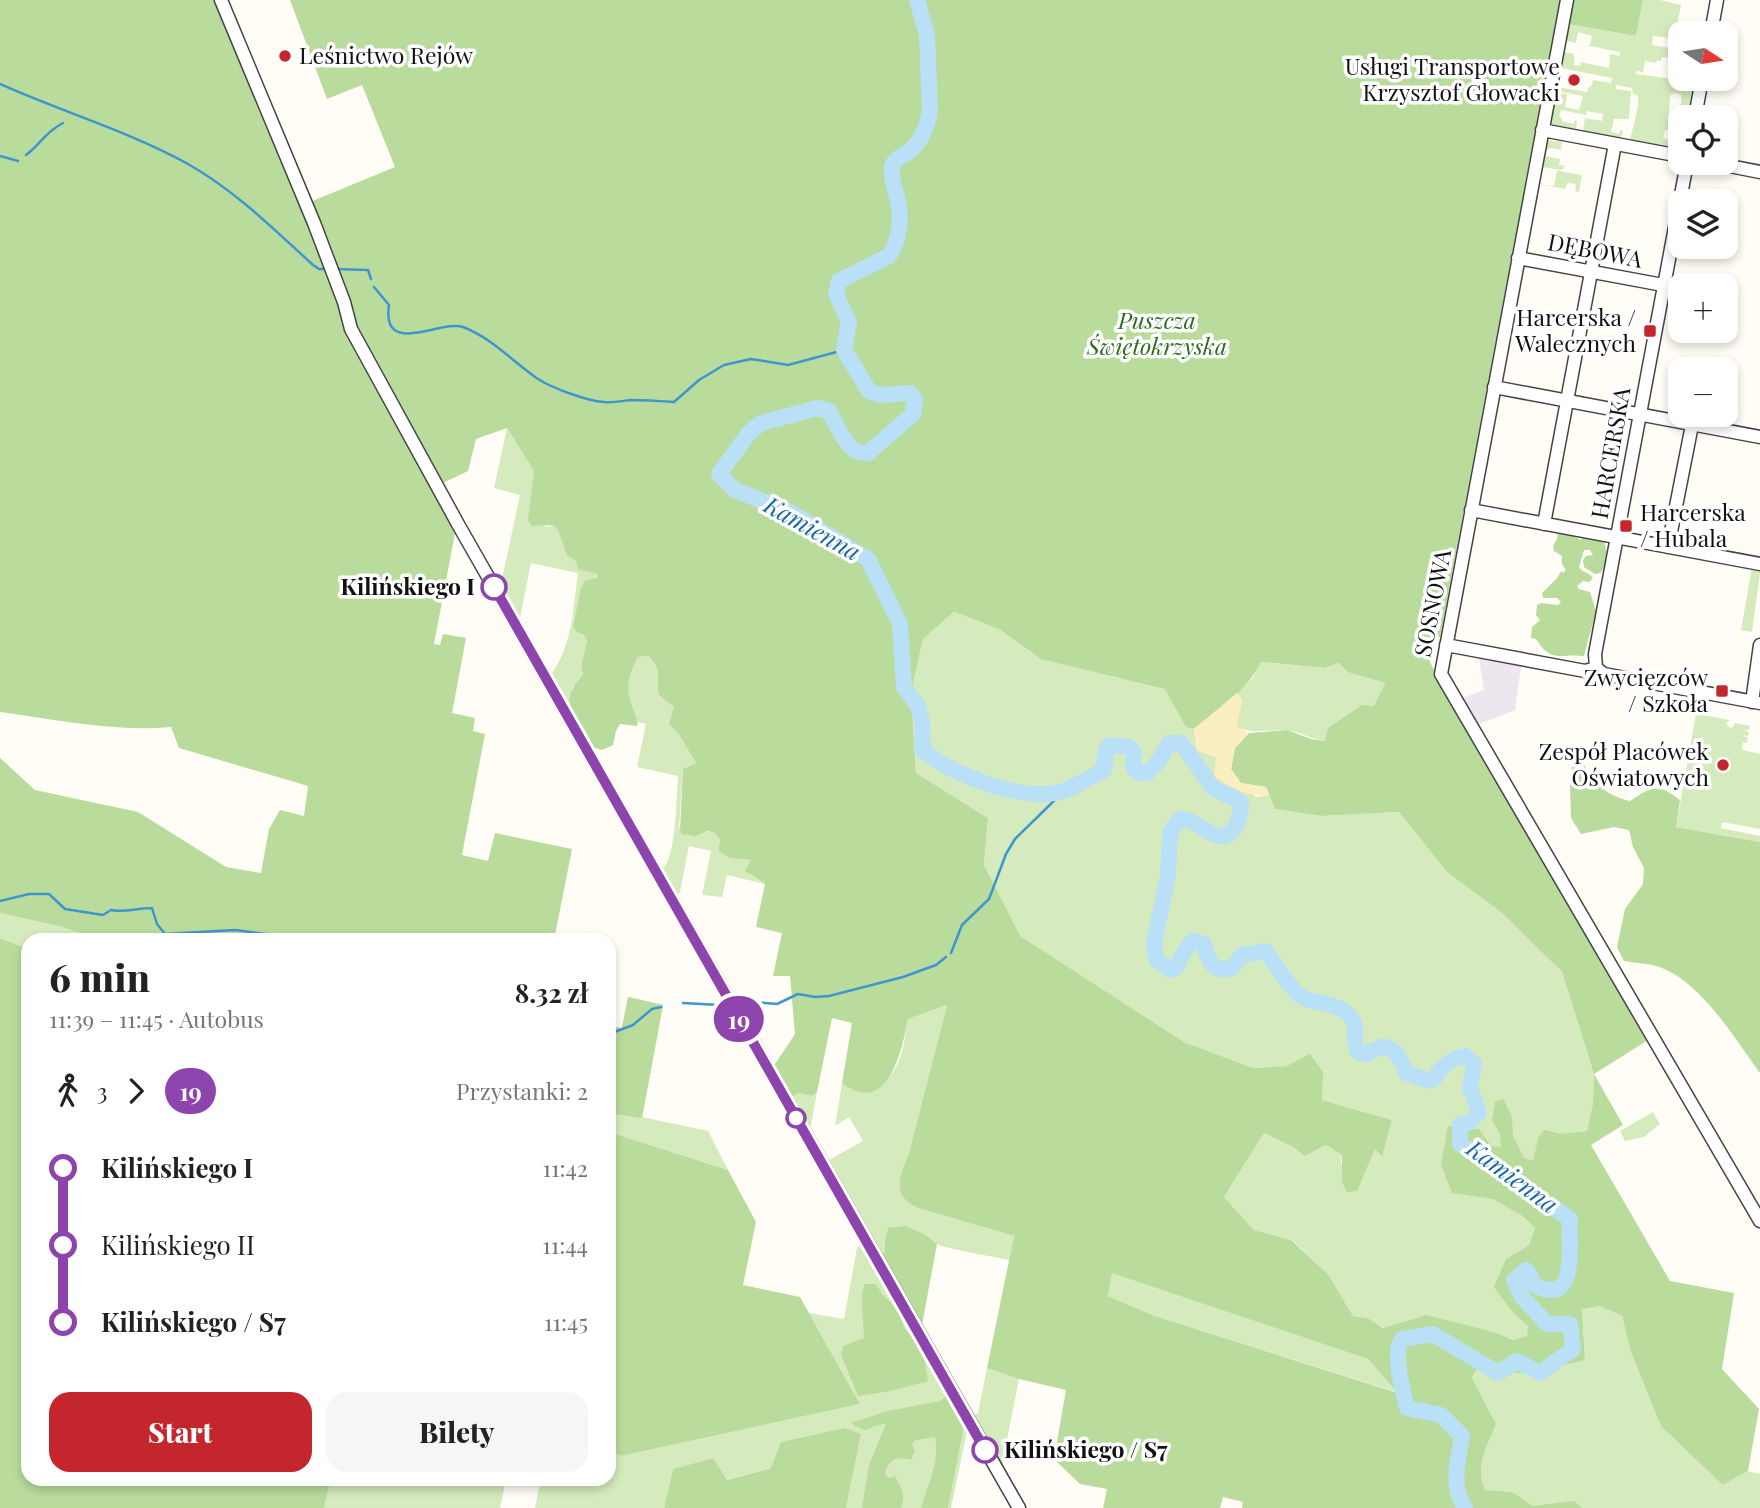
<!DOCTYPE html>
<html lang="pl">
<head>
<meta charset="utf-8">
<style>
	:root { --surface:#fff; --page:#f6f6f6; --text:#222; --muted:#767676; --accent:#c4262e }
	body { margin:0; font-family:"Playfair Display",serif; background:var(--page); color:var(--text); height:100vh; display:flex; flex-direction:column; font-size:26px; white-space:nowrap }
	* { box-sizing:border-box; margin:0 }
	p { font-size:23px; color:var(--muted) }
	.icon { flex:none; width:38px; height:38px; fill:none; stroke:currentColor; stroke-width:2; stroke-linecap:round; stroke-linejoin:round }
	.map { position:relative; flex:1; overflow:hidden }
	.panel { position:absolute; left:21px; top:933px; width:595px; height:553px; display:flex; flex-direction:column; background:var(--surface); border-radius:21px; box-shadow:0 4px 10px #0003 }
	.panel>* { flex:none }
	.badge { padding:0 14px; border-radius:23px; font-size:24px; line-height:46px }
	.needle { width:46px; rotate:102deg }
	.buttons { position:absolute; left:1668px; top:21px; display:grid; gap:14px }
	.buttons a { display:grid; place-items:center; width:70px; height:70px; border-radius:14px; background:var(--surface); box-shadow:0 4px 10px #0003; font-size:35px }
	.map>.badge { position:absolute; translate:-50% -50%; box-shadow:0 0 0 4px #fff }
	.legs { display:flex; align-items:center; gap:10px; height:77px; padding:0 28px; font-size:23px }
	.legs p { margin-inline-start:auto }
	.overview { display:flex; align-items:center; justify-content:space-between; height:119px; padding:0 28px }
	h1 { font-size:38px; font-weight:800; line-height:52px }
	.primary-button { display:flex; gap:14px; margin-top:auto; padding:14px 28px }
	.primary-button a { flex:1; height:80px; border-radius:21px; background:var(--accent); color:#fff; font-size:28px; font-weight:800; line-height:80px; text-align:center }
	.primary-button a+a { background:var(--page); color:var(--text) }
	ul { padding:0 28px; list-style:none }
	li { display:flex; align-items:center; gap:24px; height:77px; font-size:26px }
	li i { display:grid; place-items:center; width:10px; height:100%; margin:0 9px; background:currentColor }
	li i::after { content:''; width:18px; height:18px; margin:-9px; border:5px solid; border-radius:50%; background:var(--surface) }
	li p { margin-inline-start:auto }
	li:first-child i { background:linear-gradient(#0000 50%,currentColor 0) }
	li:last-child i { background:linear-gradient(currentColor 50%,#0000 0) }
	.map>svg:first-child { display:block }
	.industrial { fill:#eee6ef }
	.green { fill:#d5ebbd }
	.forest { fill:#b9dc9c; fill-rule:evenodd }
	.sand { fill:#fbeec1 }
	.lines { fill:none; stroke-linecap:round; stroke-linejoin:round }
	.stream { stroke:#3f96cf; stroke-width:2.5 }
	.river { stroke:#b9e0f7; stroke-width:16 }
	.minor-casing { stroke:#444; stroke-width:15 }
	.minor { stroke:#fff; stroke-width:12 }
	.line-1-casing { stroke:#fff; stroke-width:16 }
	.line-1 { stroke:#8e44ad; stroke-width:10 }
	.poi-dot { fill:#c4262e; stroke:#fff; stroke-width:2.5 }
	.stop-1-dot { fill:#fff; stroke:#8e44ad; stroke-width:3.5 }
	.labels { text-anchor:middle; stroke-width:7; stroke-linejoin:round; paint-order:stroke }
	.poi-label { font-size:23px; fill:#111; stroke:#fff; text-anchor:end }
	.street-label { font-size:23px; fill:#111; stroke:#fff }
	.park-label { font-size:23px; font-style:italic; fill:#2f6b1f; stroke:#fff }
	.stop-label { font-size:23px; font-weight:bold; fill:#111; stroke:#fff; text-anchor:end }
	.water-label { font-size:24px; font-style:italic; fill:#1768a6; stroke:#fff }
</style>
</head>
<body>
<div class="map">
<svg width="1760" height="1508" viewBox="0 0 1760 1508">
	<rect width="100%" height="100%" fill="#fffdf5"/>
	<path class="industrial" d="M1479,658l42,8 -6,44 -38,15 -15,-27 22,-8z"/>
	<path class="green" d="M1572,0l1,25 63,11 7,-36h17l21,5 -3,16 22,4 3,8 -18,-4 -2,4h-3v6l-27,-3 -1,9 18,3 -1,10 -7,-1 -1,4 -4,-1 -1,3 -11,-2 -2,11 2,2 -8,-4 -1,4 38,5 -1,5h13l1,-5h7l-5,29 -8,-1v-13l-7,-1 -4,3 -1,16 19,3 -1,2h-7v15v-8l-10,-2 -2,8h-3l-2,8 17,4v7l-50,-9 8,-33v-11l-5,-2 -1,-6 -16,-3v4l15,2 -2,28h-15l-3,13 8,2 1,-4 3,1 -2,7 -38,-7 2,-13 17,3 1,-7 -16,-3 -1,4 -25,-5 -2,7 3,1v3l12,3 1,-4 2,1 -1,8 -23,-4 -2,-3 5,-29 11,1 -2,13 14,3 4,-14 -26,-5v-4l30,5 1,-4 4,-3 1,-5 18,3 1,-5 -51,-10 3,-16 10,2v11l6,1 1,-4 28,6 1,-14 10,2v-4l-35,-7h5l2,-9 -14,-4 -2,11 -10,-2z
		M1547,140l15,2 -1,8 -10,-2 -4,2 -1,6 14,3 -1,6 6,1 -3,4 -20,-3z
		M1554,170l28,5 -3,17 -4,-1 1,-7 -9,-1 -2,6 -26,-5 15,2 3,-15z
		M507,428l27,43 11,56 9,-2 45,48 -2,5 -17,12 -7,37 10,7 4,7 -6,26 2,7 -11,14 -1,24 -20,-38c22,-28 22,-67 27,-101l-47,-10 -11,55 -19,-34 19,-89 -26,-7z
		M1752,567l8,1v5l-8,59 -11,-2z
		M954,612l45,17 36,26 61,13 18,9 50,10 9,11 13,29 8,2 3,21 19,7 40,40 13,-2 6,14 46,7 78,-4 48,60 55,41 60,59 32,102 -1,29 -6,28 -49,7 -5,24 -10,-4 -39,39c19,3 37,18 51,31l-6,17 -23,14 8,55 15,12 -2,10 -12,4 -21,-8 -42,-10 -33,-5 -35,11 -16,-10 -15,-2 -25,-42 -36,-34 -38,-10 -30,-33 40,-64 29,14 12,9 21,-11 16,10 -1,8 15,28 19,-42 6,7 11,-36 -70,-20 -35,-34 -34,2 -69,-26 -165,-106 -35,-71 4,-47 -72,-45 -5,-80 12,-54z
		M648,656c16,14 7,21 11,39l15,12 -4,17 8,9 18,30 -13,6 -4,58 36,6 5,7 -2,11 12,7 21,2 -1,15 15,9 -38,-9 -5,22 -20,-2 9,-44 -22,-5 -9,46 -5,6 -14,-27c16,-13 15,-73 17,-95l-41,-9 9,-43 -8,-2c-10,-29 -15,-35 0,-65z
		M1260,662l63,6 16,-5 8,9 38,11 -11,24 -49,34c-13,-2 -26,-9 -39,-11 -18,-1 -32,5 -50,-3l6,-27 -5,-7 17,-17z
		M1696,714l34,6 -4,3 3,4 3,1 3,-5 15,3 -1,4h-6l6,2 -1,4 -6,-1 6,3 -1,5 -4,-1 -1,8 18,4v75l-38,-7 -1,6 39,8v6l-84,-15z
		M0,913l63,14 35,13h-70v9l-28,-11z
		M628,997l35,8 -21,112 66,14 20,39 -119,-38v-106l13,2z
		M947,1005l-38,148c-9,23 -20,42 9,55l96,28 -5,24c-23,-5 -48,-8 -70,-15 -20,-7 -22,-23 -50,-18 -6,10 -3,21 -6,32l-56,-98 36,-20 -14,-24 -14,9 7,-43c28,22 52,-3 60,-31 3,-11 4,-23 6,-33z
		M817,1092l-6,34 -2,3 -18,-32 8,-4 13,3z
		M1653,1112l7,12 -16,13 -19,4 -5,-10z
		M862,1245l106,181 -17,82h-105l15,-74 -90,34 -45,12 -13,-22 -40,11 -9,39h-129l6,-29h68v-28l12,5 239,-52 -51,-91 35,6 13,-71z
		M1112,1272l256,87 32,34 -245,-77 -47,-20z
		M1600,1306l22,10 8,33 93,136 25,-14 12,3v34h-286l-12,-20 31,-70 -21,-40 4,-8 22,8 13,-6 31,4 20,-10 23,-6 -3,-51z
		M987,1368l32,11 -17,86 -29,-48 5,-4z
		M331,1479h175l-6,29h-176z"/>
	<path class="forest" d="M0,0h227l83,202 85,-35 -33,-82 -35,14 -37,-99h1270l-120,637 -13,2 -1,3 4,20 5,10 213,368 -54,34 29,51 -32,20 79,136 64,12 -12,76 37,40 -11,62 -25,14 -62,-59 -31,-77 -8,-33 -22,-10 -18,3 3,51 -23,6 -20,10 -31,-4 -13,6 -22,-8 -4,8 24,46c-9,22 -22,43 -11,66l27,2 21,14 41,-5 8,7h-340l1,-6 -20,-5 -3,11h-117l4,-19 -27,-5 -26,-25 12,-69 -47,-11 -32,-11 27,-132 -96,-28c-29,-13 -18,-32 -9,-55l38,-148 -39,14c-6,31 -20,99 -66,64l10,-60 -20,-5 -15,74 -5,4 -13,-3 -8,4 -18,-30 22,-33 -5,-58h-17l9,-43 -26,-6 9,-43 -20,-13 6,-11 -21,-2 -12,-7 2,-11 -5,-7 -8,-2 -12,5 -13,-2 -2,-3 3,-62 13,-6 -18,-30 -9,-9 5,-17 -15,-12c-4,-18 5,-25 -11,-39l-10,1c-15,29 -10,37 0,65l-1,4 -17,-2 -4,7 -3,14 -11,5 -13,-4c-8,-15 -27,-40 -16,-58 2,-5 7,-9 10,-14l-2,-7 6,-26 -4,-7 -6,-2 -4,-5 7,-37 5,-9 12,-3 1,-4 -20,-5 -2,-8 -9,-6 -9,-25 -4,-5 -22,1 -4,-6 6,-49 -27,-43 -31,11 -8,32 -33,16 21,41 -22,116 6,1 3,-11 23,4 -14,75 23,5 -2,13 12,3 -23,121 26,6 7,-28 77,16 -18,91h-456l-35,-13 -63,-14v-155l35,32 103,22 88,55 35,6 8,-44 11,-19 24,6 4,-30 -129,-38 -8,-21c-57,5 -114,-7 -171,-15zM954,612l45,17 42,30 124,30 21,38 8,2c24,-20 53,-38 67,-67l63,6 15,-5 8,9 38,11 -11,23 -12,-1 -34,23 -3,13 -14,-2 -24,-9 -38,3 -14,15 -4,21 10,14 25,4 9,22 46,7 78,-4 48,60 55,41 60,59 32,102 -1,29 -6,28 -26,3 -17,-4 -6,8 -5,23 -9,-3 -11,-22 -1,-19 -9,-18 -8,3 -3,18 8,14 1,13 -10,-1 -12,-17 -31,-3 -7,39 11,28 41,6 29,17 13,12 -6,17 -23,14 -12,28 20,27 14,12 -1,10 -13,4 -20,-8 -68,-17 -43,13 -15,-10 -15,-2 -25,-42 -37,-34 -37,-10 -30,-33 40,-64 29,14 12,9 21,-11 16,10v27l5,10 10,-1 18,-42 7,8 10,-37 -70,-20 1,-28 -13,-18 -23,12 -34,2 -69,-26 -164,-106 -36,-71 4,-47 -72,-45 -5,-80 12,-54zM1112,1273l256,86 30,34 -243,-77 -47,-20z
		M1573,0h70l-7,36 -68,-12z
		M1558,530l11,2 11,8 9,-5 15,5 4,19 -7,14 -6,1 -11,-7 -1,-7 3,-4 7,-1 -3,-5h-6l-5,17c4,6 10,5 14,11l-4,4 -6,-1 -6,5 2,3 11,3 6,19 -12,45c-25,-3 -32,8 -48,-17l-5,-1 1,-11 8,-7 -4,-5 1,-10 4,-2 17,2 3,-3 -4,-4h-14l-1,-5 15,-15 4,-7 2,2 3,-3 -4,-6v-8l-8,-5 -1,-5 4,-7z
		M1579,757c15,24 22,37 51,44 22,-15 29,-18 50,-1l-4,27 84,15v231c-26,-35 -60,-94 -104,-107 -10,-3 -21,-3 -32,-5l-7,-14 8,-38 18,-25 1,-16 -11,-21 -4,-17 -15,-3 -33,7 -10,-16 -1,-30 2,-21z
		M0,938l28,11v530h303l-7,29h-324z
		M628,997l35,8 -21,113 -26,-4 -7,-3v-85l13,2z
		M609,1132l119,38 28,52 -13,63 57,12 60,107 -239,52 -12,-5z
		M906,1226l18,8 13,10 -15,81 -39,-66c3,-11 0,-22 6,-32z
		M865,1284h11l6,10 16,15 6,19 9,10 12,24 3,19 -38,10 -32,5 -17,-41 2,-9 21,-8c0,-16 -5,-42 1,-54z
		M947,1396l17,29 -16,83h-27c7,-24 19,-46 14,-71l-20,3 -3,4 3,7 -4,9c-14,-4 -22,-2 -26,13l3,5 7,-2c7,14 11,17 6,32h-39l7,-43 17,-41c-20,0 -14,14 -35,-1l37,-12 52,-10z
		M845,1428l16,6 -15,74h-182l9,-39 40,-11 14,22 44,-12 10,-26z"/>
	<path class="sand" d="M1237,693l5,7 -5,27 12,6 -14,15 -4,21 10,14 25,4 3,8c-22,3 -37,-8 -55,-18l2,-20 -19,-7 -3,-21z"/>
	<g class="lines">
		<path class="stream" d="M0,84c62,28 128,47 188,80 46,26 86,65 125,101l6,4h9
			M26,155c15,-11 18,-22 37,-32
			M0,156l18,5
			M335,269l33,1 3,9
			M374,287l15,18c-8,53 53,14 74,22 29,11 50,35 75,52 14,9 49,22 66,23 9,1 18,-1 27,-2 14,0 29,1 43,2l25,-22 25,-15 27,-6 37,6 56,-15
			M0,901l29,-7h20l16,15 38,6 8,-5c13,3 27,-2 41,-2l5,16 8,10 70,-4 75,10
			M951,953l11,-28 27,-26 17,-45 9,-15 49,-48
			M743,1001l34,3 21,-10 17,3 14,-1 74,-19 33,-12 10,-8
			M683,1003l37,2
			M609,1034l24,-9 19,-16 9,-2"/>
		<path class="river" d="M917,0l10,35 3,75c-2,14 -8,29 -18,39 -6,6 -17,8 -20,17 -2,9 2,19 4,27 6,22 6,43 -7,63l-50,25 -3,13 13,28 -5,28 25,41 11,4 30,-2 5,7 -2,14 -45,39c-20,3 -30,-26 -39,-42l-11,-3 -57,15 -12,10 -30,41 16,16 57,23 76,46 32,65 4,63 14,19 4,16 1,29c32,24 103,54 143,39 13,-5 26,-14 38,-20l2,-20 4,-5 19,2 5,5 -1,14 5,7h9l11,-11 11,-19h12l32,45 28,14c0,14 -6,40 -26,33 -14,-4 -16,-14 -35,-16l-10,14 -2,43 -14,66 2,18 15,10 4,-2 14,-24 5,-3 10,3c4,16 8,30 28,24l10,-13 24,-4c7,10 28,44 38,47 15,6 34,5 46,18 10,11 1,25 8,36l8,2 17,-8c15,4 18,14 23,27l23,8 5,-2c7,-13 16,-20 31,-23l9,8 -4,24 9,24 -9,10 -10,3v19l110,75c-2,19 7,74 -21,71 -3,0 -12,-3 -15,-6 -3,-4 -4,-10 -8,-14l-12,10 8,17 25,27h23l3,25 -33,24 -23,-12 -19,12 -65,-39 -31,5c-10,15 1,52 5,69l34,7 21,21c-4,27 -12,48 3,72"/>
		<g class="minor-casing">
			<path id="minor" d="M221,0l93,223 30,79 7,27 108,197 560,982
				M1567,0l-126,674 319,547
				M1711,33l6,-33
				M1695,117l7,-38
				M1542,130l138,26
				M1714,163l46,9
				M1518,258l145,27
				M1494,387l266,50
				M1471,510l289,54
				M1544,524l71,-380
				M1668,547l24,-122
				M1446,645l139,26 11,-3
				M1596,668l-1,-14 92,-491
				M1596,668l8,6 156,29
				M1752,702l8,-57"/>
		</g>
		<use href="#minor" class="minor"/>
	</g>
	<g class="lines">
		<g class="line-1-casing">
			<path id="line-1" d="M494,587l491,863"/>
		</g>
		<use href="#line-1" class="line-1"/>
	</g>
	<g class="poi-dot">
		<circle cx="285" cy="56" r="7"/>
		<circle cx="1574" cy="80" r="7"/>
		<rect x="1643" y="324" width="14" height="14" rx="3.5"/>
		<rect x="1619" y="519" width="14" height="14" rx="3.5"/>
		<rect x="1715" y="684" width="14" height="14" rx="3.5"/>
		<circle cx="1723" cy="765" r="7"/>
	</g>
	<g class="stop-1-dot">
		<circle cx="494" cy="587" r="12"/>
		<circle cx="796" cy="1118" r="9"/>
		<circle cx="985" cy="1450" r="12"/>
	</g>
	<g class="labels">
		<g class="poi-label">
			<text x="299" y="64" text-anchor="start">Leśnictwo Rejów</text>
			<text x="1560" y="75">Usługi Transportowe<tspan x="1560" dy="26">Krzysztof Głowacki</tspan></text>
			<text x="1636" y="326">Harcerska /<tspan x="1636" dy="26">Walecznych</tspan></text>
			<text x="1640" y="521" text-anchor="start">Harcerska<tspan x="1640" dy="26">/ Hubala</tspan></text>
			<text x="1708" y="686">Zwycięzców<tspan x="1708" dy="26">/ Szkoła</tspan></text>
			<text x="1709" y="760">Zespół Placówek<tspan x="1709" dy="26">Oświatowych</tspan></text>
		</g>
		<g class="street-label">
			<text transform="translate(1595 251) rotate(11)" y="8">DĘBOWA</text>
			<text transform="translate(1611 453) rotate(-80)" y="8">HARCERSKA</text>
			<text transform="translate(1433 603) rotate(-79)" y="8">SOSNOWA</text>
		</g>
		<g class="park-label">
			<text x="1157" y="329">Puszcza<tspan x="1157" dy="26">Świętokrzyska</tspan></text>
		</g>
		<g class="stop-label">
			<text x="475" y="595">Kilińskiego I</text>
			<text x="1004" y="1458" text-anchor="start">Kilińskiego / S7</text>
		</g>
		<g class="water-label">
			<text transform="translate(812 529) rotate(29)" y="8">Kamienna</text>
			<text transform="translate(1512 1177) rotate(36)" y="8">Kamienna</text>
		</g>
	</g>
</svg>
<div class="buttons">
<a><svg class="needle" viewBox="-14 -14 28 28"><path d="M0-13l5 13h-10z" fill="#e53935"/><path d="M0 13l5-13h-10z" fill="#767676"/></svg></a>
<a><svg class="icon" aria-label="locate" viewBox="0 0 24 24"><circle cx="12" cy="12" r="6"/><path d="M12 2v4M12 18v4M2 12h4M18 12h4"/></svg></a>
<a><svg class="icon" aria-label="layers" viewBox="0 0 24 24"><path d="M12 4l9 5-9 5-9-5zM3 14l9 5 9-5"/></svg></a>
<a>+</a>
<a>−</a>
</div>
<b class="badge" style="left:739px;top:1019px;background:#8e44ad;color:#fff">19</b>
<section class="panel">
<div class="overview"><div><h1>6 min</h1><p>11:39 – 11:45 · Autobus</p></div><b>8.32 zł</b></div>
<div class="legs"><svg class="icon" aria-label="walk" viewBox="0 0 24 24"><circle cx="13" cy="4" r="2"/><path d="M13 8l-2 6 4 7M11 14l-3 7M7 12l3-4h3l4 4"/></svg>3<svg class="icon" aria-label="forward" viewBox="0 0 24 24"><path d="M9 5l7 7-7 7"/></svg><b class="badge" style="background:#8e44ad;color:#fff">19</b><p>Przystanki: 2</p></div>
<ul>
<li><i style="color:#8e44ad"></i><b>Kilińskiego I</b><p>11:42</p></li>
<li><i style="color:#8e44ad"></i><span>Kilińskiego II</span><p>11:44</p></li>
<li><i style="color:#8e44ad"></i><b>Kilińskiego / S7</b><p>11:45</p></li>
</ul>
<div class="primary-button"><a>Start</a><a>Bilety</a></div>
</section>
</div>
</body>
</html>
